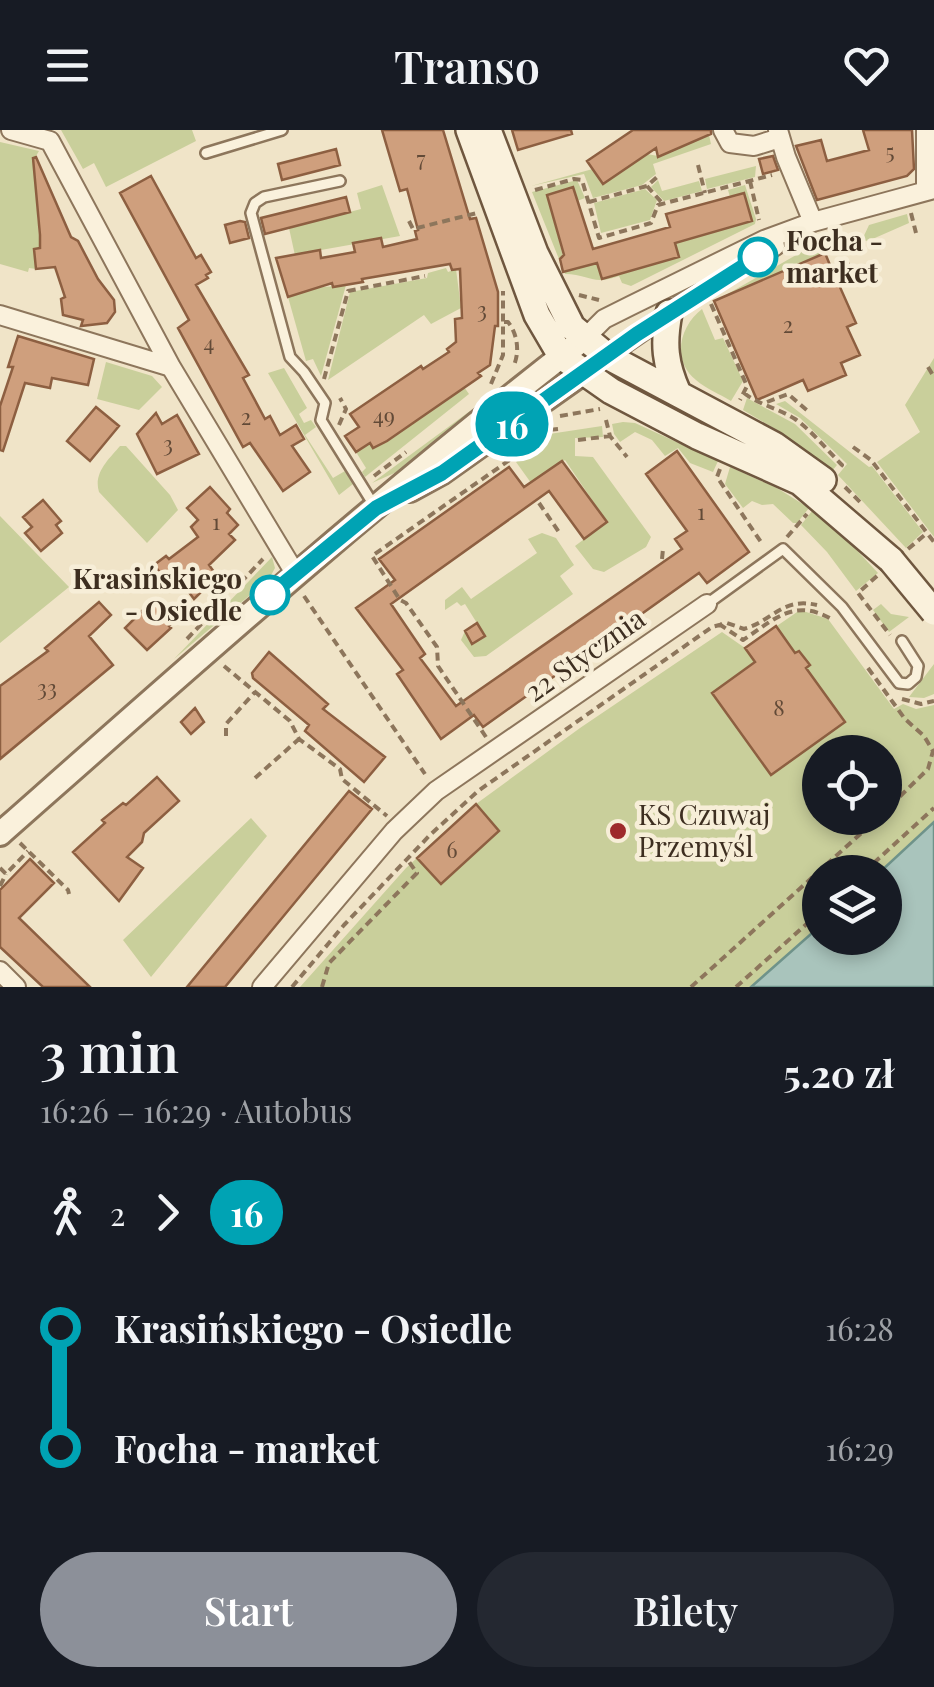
<!DOCTYPE html>
<html lang="pl">
<head>
<meta charset="utf-8">
<style>
	:root { --surface:#171b24; --page:#242831; --text:#f1f3f6; --muted:#9ea1a6; --accent:#8c9099 }
	body { margin:0; font-family:"Playfair Display",serif; background:var(--page); color:var(--text); height:100vh; display:flex; flex-direction:column; font-size:38px; white-space:nowrap }
	* { box-sizing:border-box; margin:0 }
	p { font-size:32px; color:var(--muted) }
	.icon { flex:none; width:55px; height:55px; fill:none; stroke:currentColor; stroke-width:2; stroke-linecap:round; stroke-linejoin:round }
	.map { position:relative; height:857px; overflow:hidden }
	.side { display:flex; flex-direction:column; background:var(--surface); flex:1 }
	.side>* { flex:none }
	.badge { padding:0 20px; border-radius:32px; font-size:35px; line-height:65px }
	.tools { position:absolute; left:802px; top:605px; display:grid; gap:20px }
	.tools a { display:grid; place-items:center; width:100px; height:100px; border-radius:50%; background:var(--surface); box-shadow:0 5px 15px #0003; font-size:50px }
	.map>.badge { position:absolute; translate:-50% -50%; box-shadow:0 0 0 5px #fff }
	.legs { display:flex; align-items:center; gap:15px; height:110px; padding:0 40px; font-size:32px }
	.legs p { margin-inline-start:auto }
	.head { display:flex; align-items:center; justify-content:space-between; height:170px; padding:0 40px }
	h1 { font-size:55px; font-weight:600; line-height:75px }
	.primary-button { display:flex; gap:20px; margin-top:auto; padding:20px 40px }
	.primary-button a { flex:1; height:115px; border-radius:60px; background:var(--accent); color:#fff; font-size:40px; font-weight:600; line-height:115px; text-align:center }
	.primary-button a+a { background:var(--page); color:var(--text) }
	ul { padding:0 40px; list-style:none }
	li { display:flex; align-items:center; gap:35px; height:120px; font-size:38px }
	li i { display:grid; place-items:center; width:15px; height:100%; margin:0 12px; background:currentColor }
	li i::after { content:''; width:25px; height:25px; margin:-12px; border:8px solid; border-radius:50%; background:var(--surface) }
	li p { margin-inline-start:auto }
	li:first-child i { background:linear-gradient(#0000 50%,currentColor 0) }
	li:last-child i { background:linear-gradient(currentColor 50%,#0000 0) }
	header { display:flex; justify-content:space-between; align-items:center; height:130px; padding:0 40px; background:var(--surface); font-size:45px; font-weight:600 }
	.map>svg:first-child { display:block }
	.green { fill:#c9cf9b; fill-rule:evenodd }
	.water { fill:#a9c4bc; stroke:#6f938a; stroke-width:2.5 }
	.building { fill:#cf9f7d; stroke:#8d5f41; stroke-width:2.5 }
	.lines { fill:none; stroke-linecap:round; stroke-linejoin:round }
	.service-casing { stroke:#8d765c; stroke-width:14 }
	.minor-casing { stroke:#8d765c; stroke-width:22 }
	.tertiary-casing { stroke:#8d765c; stroke-width:28 }
	.secondary-casing { stroke:#6f573f; stroke-width:30 }
	.path { stroke:#8d765c; stroke-width:4; stroke-dasharray:8 5; stroke-linecap:butt }
	.service { stroke:#faf1dc; stroke-width:9 }
	.minor { stroke:#faf1dc; stroke-width:18 }
	.tertiary { stroke:#faf1dc; stroke-width:22 }
	.secondary { stroke:#faf1dc; stroke-width:25 }
	.secondary-bridge-casing { stroke:#6f573f; stroke-width:30; stroke-linecap:butt }
	.secondary-bridge { stroke:#faf1dc; stroke-width:25 }
	.line-1-casing { stroke:#fff; stroke-width:22 }
	.line-1 { stroke:#00a3b4; stroke-width:15 }
	.stop-1-dot { fill:#fff; stroke:#00a3b4; stroke-width:5 }
	.poi-dot { fill:#9e2a2b; stroke:#f7eed8; stroke-width:4 }
	.labels { text-anchor:middle; stroke-width:9; stroke-linejoin:round; paint-order:stroke }
	.number-label { font-size:22px; fill:#624a37 }
	.stop-label { font-size:28px; font-weight:bold; fill:#3d2e20; stroke:#f7eed8; text-anchor:start }
	.street-label { font-size:28px; fill:#3d2e20; stroke:#f7eed8 }
	.poi-label { font-size:28px; fill:#3d2e20; stroke:#f7eed8; text-anchor:start }
</style>
</head>
<body>
<header><svg class="icon" aria-label="menu" viewBox="0 0 24 24"><path d="M4 6h16M4 12h16M4 18h16"/></svg>Transo<svg class="icon" aria-label="heart" viewBox="0 0 24 24"><path d="M12 20l-8-8c-3-5 5-10 8-4 3-6 11-1 8 4z"/></svg></header>
<div class="map">
<svg width="934" height="857" viewBox="0 0 934 857">
	<rect width="100%" height="100%" fill="#f0e4c8"/>
	<path class="green" d="M61,0h131l4,11 -90,46 -12,-24 -11,6z
		M709,5l2,9 -58,20 3,10 -14,11 -49,13 -9,-24 -53,12 116,-32 11,2z
		M0,12l39,9 -6,10 7,87 -6,1 2,20 -7,-1 -1,4 -28,-8z
		M756,36l-1,11 -48,12 -2,-10z
		M577,50l8,18 -8,3 -4,-13 -26,8 20,75 30,-8 5,16 77,-22 -4,-14 69,-50 -14,4 -2,-7 17,-5 11,34 -1,5 -124,62 -9,-3 -3,-7c-27,10 -30,-2 -54,-2l-33,-82z
		M658,50l4,11 37,-10 3,10 -38,10 -13,-14z
		M382,55l18,51 -96,17 9,35 33,-3 -25,91 -8,-17 -7,2 -18,-64 15,-5 -14,-64 72,-19 -4,-16z
		M645,59l12,11 -7,20 -49,13 -7,-30z
		M907,84l2,9 -41,18 -6,-1 7,-15z
		M819,112l9,1 5,6 -116,51z
		M446,138l2,4 8,-3 5,39 -30,16 -7,-9 -96,65 22,-88 77,-14 1,-5z
		M702,179l13,31 8,-2 20,43 -12,20c-11,-7 -25,-12 -35,-21 -25,-20 -16,-54 6,-71z
		M934,228v179l-57,-75 43,-30 -15,-27z
		M106,232l46,14 10,11 -23,23 -42,-11z
		M284,238l23,40 -8,6 5,9 7,-3 5,7 -11,8 28,43 12,-7 8,13 -14,11 -71,-122z
		M464,257l5,7 -104,83 -3,-5 4,-4 -10,-16 14,-9 4,5z
		M747,268l48,26 42,41 -5,6 -50,-38 -39,-23z
		M785,271l84,66 3,-1 51,66 -17,16 -68,-73 9,-11 -47,-46 -24,-14z
		M470,281l3,2 -74,58 -27,12z
		M623,292l12,1 83,38 -5,11 -23,-9 -12,-15 -13,8 -13,-16 -17,-8 -15,10 -6,-8 -2,-10z
		M602,296l1,11 -28,1v18l18,1 58,80 -5,10 -42,25 -11,-3 -18,-23 32,-24 -42,-62 -27,17 1,17 -23,-32 8,-6 12,-20z
		M120,316h6l44,49 8,15 -31,33 -48,-51c-6,-19 10,-33 21,-46z
		M730,337l47,21 32,20 -12,15h-4l-20,-19 -11,1 -10,-4 -9,7 -18,-24z
		M812,381l25,18 41,44 -22,18 -29,-39 -26,-27z
		M0,386l69,71 -69,56z
		M542,403l14,5 18,27 -14,11 13,18 -87,62 -12,1 -13,-17 4,-9 7,13 13,-8 -20,-32 -4,2 -4,-4 -12,8v-10l17,-13 9,12 66,-46 -9,-14z
		M272,427l3,11 -6,11 -95,80z
		M881,474l10,10 18,3 -20,15 -16,-22z
		M800,480l28,9 66,90 9,-5 13,5 18,-4v117l-54,50h-60v54l-69,61h-451l106,-119 70,-64 104,-76 142,-96 23,16zM820,622h65v66h-65z
		M934,534v30l-10,4 -15,-1z
		M251,688l16,18 -116,141 -28,-37z"/>
	<path class="water" d="M934,692v165h-183l69,-61v12h65v-66h-5z"/>
	<path class="building" d="M382,0h61l27,89 6,-1 22,74v34h-3l-5,39 -12,8 3,3 -94,65 -14,7 -3,-5 -14,9 -11,-16 14,-9 -9,-13 71,-48 2,3 26,-17 -2,-3 9,-7 -1,-23 7,-1 -2,-49 -8,1 -2,-6 -88,15 1,3 -30,5 -1,-4 -44,14 -12,-39 44,-8 1,8 34,-6 -2,-9 28,-5 2,9 34,-8 -2,-8 3,-1 -11,-41 -7,2z
		M512,0h59l1,4 -54,16z
		M633,0h78v4l-53,23 -2,-9 -53,36 -16,-23z
		M863,0h49l2,39 -7,7 -90,24 -21,-54 25,-6 6,21 42,-11z
		M336,19l4,16 -58,15 -4,-16z
		M773,26l5,14 -15,4 -4,-15z
		M36,27l35,80 7,4 20,38 16,21 1,12 -8,11 -26,3 2,-6 -20,-5 -2,-16 4,-2 -10,-30 -19,2 -2,-20 6,-1v-13l-7,-77z
		M151,46l45,82 5,-3 10,17 -5,3 2,3 -12,7 53,90 -6,3 22,41 5,-3 10,19 16,-10 8,14 -12,7 18,26 -27,19 -33,-48 -7,4 -65,-119 11,-8 -69,-127z
		M573,57l20,62 77,-22 -4,-13 78,-21 8,28 -77,22 4,14 -77,22 -5,-16 -34,9 -3,-13 4,-4 -17,-60z
		M346,67l4,15 -85,22 -4,-16z
		M240,91l5,1 4,16 -19,5 -5,-18z
		M825,123l7,17 16,-7 7,15 -16,7 17,38 -9,4 13,28 -19,8 5,12 -38,16 -5,-11 -46,20 -43,-99z
		M18,206l76,23 -6,26 -36,-7 -2,10 -25,-5 -22,68 -3,-1v-44l13,-39h-5z
		M96,277l23,19 -29,35 -23,-20z
		M156,283l6,11 15,-9 22,39 -42,20 -20,-40z
		M677,321l72,101 -42,31 -8,-10 -216,154 -9,-12 -33,24 -44,-65 6,-4 -47,-62 39,-28 -16,-21 130,-92 15,20 38,-26 45,61 -23,17 -35,-48 -158,113 34,50 -5,4 36,48 226,-157 -7,-10 12,-8 -41,-57z
		M210,357l20,22 -3,4 11,12 -9,9 6,6 -26,25 8,11 -23,23 -11,-15 -8,7 -21,-26 12,-9 3,3 29,-22 -7,-10 7,-7 -11,-12z
		M43,370l18,21 -5,4 6,8 -21,18 -16,-18 7,-6 -9,-10z
		M154,469l21,21 -6,6 2,2 -24,22 -22,-22z
		M99,472l12,13 -22,21 24,29 -113,94v-73l48,-35 -3,-3z
		M477,493l8,13 -13,8 -7,-13z
		M776,496l19,27 4,-2 11,14 -4,3 39,54 -74,53 -59,-82 43,-31 -10,-14z
		M269,522l59,52 -5,5 62,48 -21,25 -59,-51 4,-6 -56,-47 -1,-5z
		M195,578l9,14 -13,12 -10,-12z
		M157,647l22,24 -35,32 -2,9 -15,15 16,11 -24,33 -46,-49 32,-29 -3,-3 21,-17 3,2z
		M349,661l23,18 -147,178h-38z
		M476,674l23,27 -58,53 -24,-26z
		M30,729l24,24 -35,35 71,69h-47l-43,-40v-57z"/>
	<g class="lines">
		<g class="service-casing">
			<path id="service" d="M206,23l76,-23
				M340,51l-76,16 -9,6 -4,10 39,144 14,15 21,31 -4,17 54,87
				M707,474l76,-55 59,58 57,76 9,1 8,-7 2,-11 -16,-25"/>
		</g>
		<g class="minor-casing">
			<path id="minor" d="M11,0l39,11 121,226 124,206
				M723,0l7,13 24,3 26,-8
				M778,0l8,27 27,65
				M926,61v-61
				M0,185l171,52
				M584,209l20,-20 26,-13 134,-66 49,-18 121,-33
				M607,226l100,-69 68,-41
				M0,841l16,16
				M262,857l132,-156 42,-40 271,-187"/>
		</g>
		<g class="tertiary-casing">
			<path id="tertiary" d="M410,360l31,-17 157,-111
				M0,704c189,-167 377,-335 576,-489"/>
		</g>
		<g class="secondary-casing">
			<path id="secondary" d="M469,0l68,185 24,41 50,35 86,45 103,46 91,78
				M488,0l47,123 37,74 35,29 167,89 49,35
				M669,183c-6,31 -4,51 9,80"/>
		</g>
		<path class="path" d="M698,35l7,28
			M750,51l9,39
			M647,56l16,18
			M535,60l39,-11 8,1 17,58 52,-15 7,-18 114,-30
			M589,72l58,-16 10,-9
			M911,83l5,20
			M409,91l4,8 64,-16
			M827,108l9,7
			M579,165l20,5
			M711,174l36,82 -7,14
			M504,192h4c9,11 12,29 6,43
			M928,237l6,10
			M324,249l24,-88 77,-15
			M491,254l12,-29v-64
			M744,263c15,12 34,15 51,26 17,12 32,31 47,46l-3,3
			M767,272l21,-8 21,18
			M560,286l40,-7
			M606,290l4,16 17,21
			M339,295l7,-16 -6,-11
			M538,301l20,-2
			M578,310l32,-4
			M853,317l18,13 63,82
			M720,339l-3,8 46,68
			M374,346l32,-24
			M845,357l15,15
			M539,373l22,32
			M787,407l20,-23
			M908,419l19,-16
			M662,429l1,-10
			M877,446l-19,17 32,42
			M304,466l121,178
			M719,494l24,16c32,-21 52,-43 90,-20
			M187,509l76,-80
			M224,536l66,55 9,18 41,30 2,10 45,37
			M868,538l37,51 19,17 9,15 -5,18 -43,42
			M902,569l19,5 13,-3
			M226,606v-12l29,-32
			M486,607l-48,-71 -1,-19 -31,-44 -6,-3 -28,-44 149,-104 7,-13
			M255,648l44,-39
			M20,713l48,47 1,4
			M0,738l6,6 22,-23
			M864,742l70,-64
			M0,756l6,-12
			M292,857l52,-62 86,-90 48,-44 234,-164 15,-4 17,6c30,-9 38,-32 73,-24
			M322,857l7,-24 88,-90 -10,-14
			M691,857l187,-169
			M736,857l84,-75"/>
		<use href="#service" class="service"/>
		<use href="#minor" class="minor"/>
		<use href="#tertiary" class="tertiary"/>
		<use href="#secondary" class="secondary"/>
		<g class="secondary-bridge-casing">
			<path id="secondary-bridge" d="M891,430l43,52"/>
		</g>
		<use href="#secondary-bridge" class="secondary-bridge"/>
	</g>
	<g class="lines">
		<g class="line-1-casing">
			<path id="line-1" d="M270,465l106,-87 66,-35 195,-139 121,-77"/>
		</g>
		<use href="#line-1" class="line-1"/>
	</g>
	<g class="stop-1-dot">
		<circle cx="758" cy="127" r="18"/>
		<circle cx="270" cy="465" r="18"/>
	</g>
	<circle class="poi-dot" cx="618" cy="701" r="10"/>
	<g class="labels">
		<g class="number-label">
			<text x="890" y="30">5</text>
			<text x="421" y="37">7</text>
			<text x="482" y="188">3</text>
			<text x="788" y="203">2</text>
			<text x="209" y="221">4</text>
			<text x="384" y="294">49</text>
			<text x="246" y="295">2</text>
			<text x="168" y="322">3</text>
			<text x="701" y="390">1</text>
			<text x="216" y="400">1</text>
			<text x="47" y="566">33</text>
			<text x="779" y="586">8</text>
			<text x="452" y="728">6</text>
		</g>
		<g class="stop-label">
			<text x="786" y="121">Focha -<tspan x="786" dy="32">market</tspan></text>
			<text x="242" y="459" text-anchor="end">Krasińskiego<tspan x="242" dy="32">- Osiedle</tspan></text>
		</g>
		<g class="street-label">
			<text transform="translate(585 525) rotate(-35)" y="10">22 Stycznia</text>
		</g>
		<g class="poi-label">
			<text x="638" y="695">KS Czuwaj<tspan x="638" dy="32">Przemyśl</tspan></text>
		</g>
	</g>
</svg>
<div class="tools">
<a><svg class="icon" aria-label="locate" viewBox="0 0 24 24"><circle cx="12" cy="12" r="6"/><path d="M12 2v4M12 18v4M2 12h4M18 12h4"/></svg></a>
<a><svg class="icon" aria-label="layers" viewBox="0 0 24 24"><path d="M12 4l9 5-9 5-9-5zM3 14l9 5 9-5"/></svg></a>
</div>
<b class="badge" style="left:512px;top:294px;background:#00a3b4;color:#fff">16</b>
</div>
<section class="side">
<div class="head"><div><h1>3 min</h1><p>16:26 – 16:29 · Autobus</p></div><b>5.20 zł</b></div>
<div class="legs"><svg class="icon" aria-label="walk" viewBox="0 0 24 24"><circle cx="13" cy="4" r="2"/><path d="M13 8l-2 6 4 7M11 14l-3 7M7 12l3-4h3l4 4"/></svg>2<svg class="icon" aria-label="forward" viewBox="0 0 24 24"><path d="M9 5l7 7-7 7"/></svg><b class="badge" style="background:#00a3b4;color:#fff">16</b></div>
<ul>
<li><i style="color:#00a3b4"></i><b>Krasińskiego - Osiedle</b><p>16:28</p></li>
<li><i style="color:#00a3b4"></i><b>Focha - market</b><p>16:29</p></li>
</ul>
<div class="primary-button"><a>Start</a><a>Bilety</a></div>
</section>
</body>
</html>
